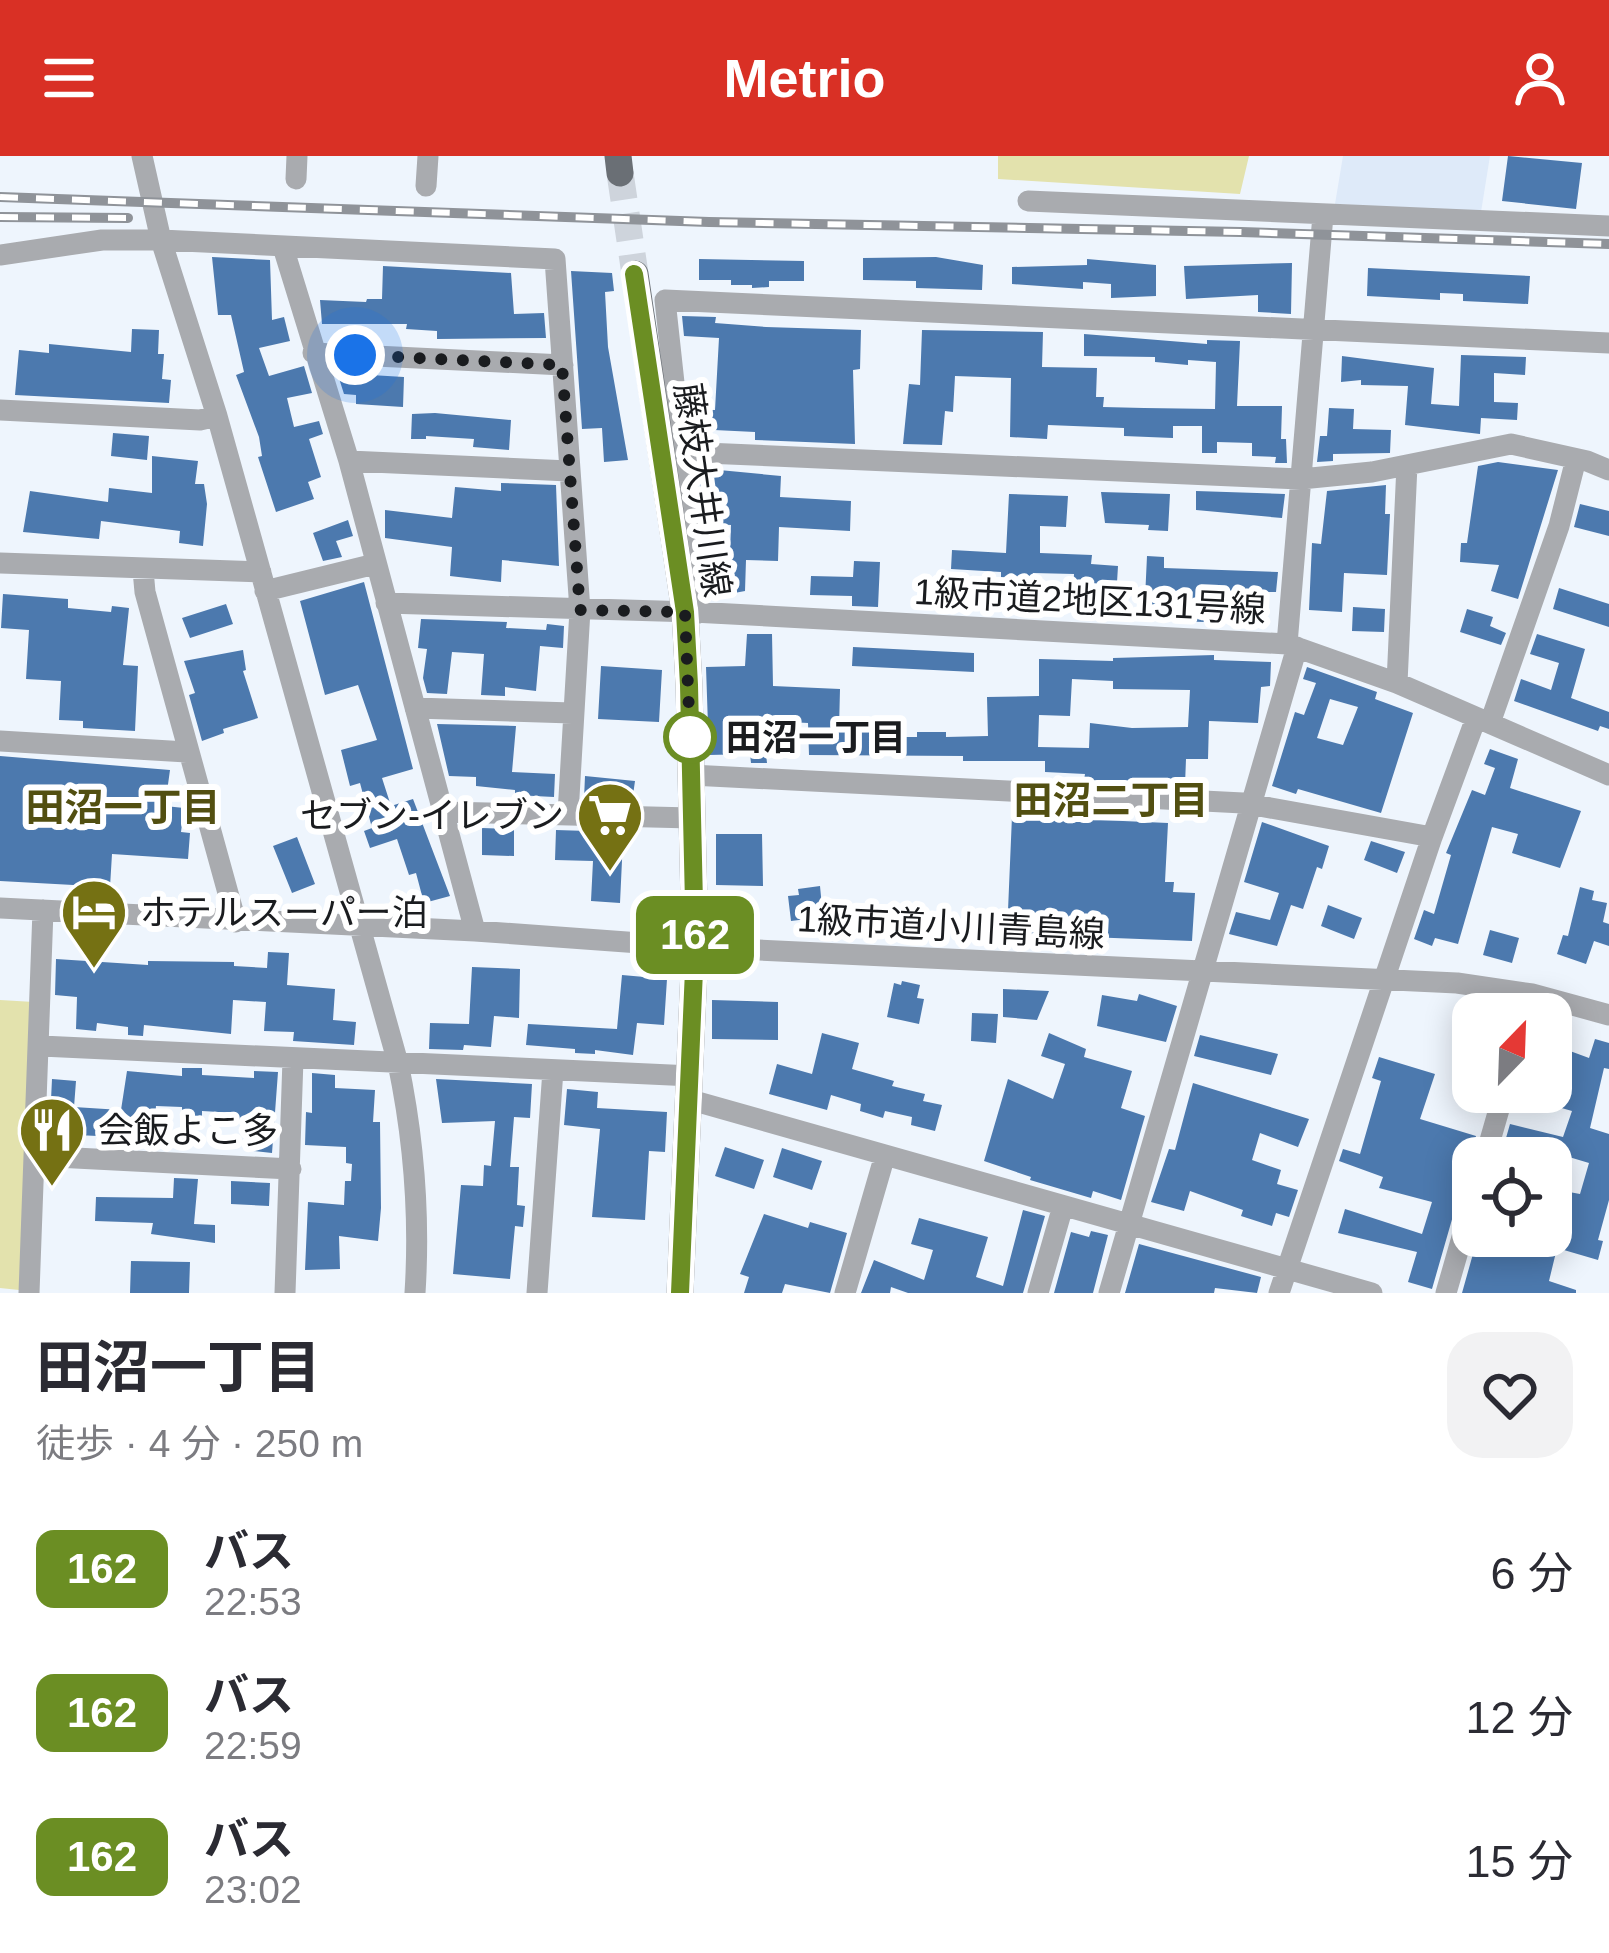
<!DOCTYPE html>
<html lang="ja">
<head>
<meta charset="utf-8">
<style>
	:root { --surface:#fff; --page:#f2f2f3; --text:#2b2b33; --muted:#7c7c81; --accent:#d93025 }
	body { margin:0; font-family:Helvetica,"Noto Sans JP",sans-serif; background:var(--page); color:var(--text); height:100vh; display:flex; flex-direction:column; font-size:45px; white-space:nowrap }
	* { box-sizing:border-box; margin:0 }
	p { font-size:39px; color:var(--muted) }
	.icon { flex:none; width:66px; height:66px; fill:none; stroke:currentColor; stroke-width:2; stroke-linecap:round; stroke-linejoin:round }
	.map { position:relative; height:1137px; overflow:hidden }
	.panel { display:flex; flex-direction:column; background:var(--surface); flex:1 }
	.panel>* { flex:none }
	.badge { padding:0 24px; border-radius:18px; font-size:42px; line-height:78px }
	.needle { width:78px; rotate:23deg }
	.controls { position:absolute; left:1452px; top:837px; display:grid; gap:24px }
	.controls a { display:grid; place-items:center; width:120px; height:120px; border-radius:24px; background:var(--surface); box-shadow:0 6px 30px #0003; font-size:60px }
	.you { position:absolute; width:60px; height:60px; margin:-30px; border:9px solid #fff; border-radius:50%; background:#1a73e8; box-shadow:0 0 0 18px #1a73e833 }
	.map>.badge { position:absolute; translate:-50% -50%; box-shadow:0 0 0 6px #fff }
	.round { display:grid; place-items:center; flex:none; width:126px; height:126px; border-radius:36px; background:var(--page) }
	.head { display:flex; align-items:center; justify-content:space-between; height:204px; padding:0 36px }
	h1 { font-size:57px; font-weight:700; line-height:90px }
	ul { padding:0; list-style:none }
	li { display:flex; align-items:center; gap:36px; height:144px; padding:0 36px }
	li div { flex:1 }
	li b { display:block; font-size:45px }
	li em { font-style:normal }
	li .badge { min-width:132px; font-weight:700; text-align:center }
	header { display:flex; justify-content:space-between; align-items:center; height:156px; padding:0 36px; background:var(--accent); color:#fff; font-size:54px; font-weight:700 }
	.map>svg:first-child { display:block }
	.built { fill:#deeaf9 }
	.green { fill:#e3e2ad }
	.building { fill:#4c79ae; fill-rule:evenodd }
	.lines { fill:none; stroke-linecap:round; stroke-linejoin:round }
	.major-tunnel { stroke:#ced4dc; stroke-width:27; stroke-dasharray:27 14; stroke-linecap:butt }
	.minor { stroke:#a9abaf; stroke-width:21 }
	.major { stroke:#6a6f75; stroke-width:27 }
	.rail-casing { stroke:#8f9399; stroke-width:10 }
	.rail { stroke:#fff; stroke-width:6; stroke-dasharray:18; stroke-linecap:butt }
	.line-casing { stroke:#fff; stroke-width:27 }
	.line { stroke:#6b8e23; stroke-width:18 }
	.walk { stroke:#1a1c1f; stroke-width:12; stroke-dasharray:0 21.6 }
	.stop-dot { fill:#fff; stroke:#6b8e23; stroke-width:6 }
	.labels { text-anchor:middle; stroke-width:12; stroke-linejoin:round; paint-order:stroke }
	.street-label { font-size:36px; fill:#1a1c1f; stroke:#fff }
	.stop-label { font-size:36px; font-weight:bold; fill:#1a1c1f; stroke:#fff; text-anchor:start }
	.poi-label { font-size:36px; fill:#1a1c1f; stroke:#fff; text-anchor:start }
	.neighbourhood-label { font-size:39px; font-weight:bold; fill:#524f11; stroke:#fff }
</style>
</head>
<body>
<header><svg class="icon" aria-label="menu" viewBox="0 0 24 24"><path d="M4 6h16M4 12h16M4 18h16"/></svg>Metrio<svg class="icon" aria-label="person" viewBox="0 0 24 24"><circle cx="12" cy="8" r="4"/><path d="M4 21q1-7 8-7t8 7"/></svg></header>
<div class="map">
<svg width="1609" height="1137" viewBox="0 0 1609 1137">
	<rect width="100%" height="100%" fill="#eef5fd"/>
	<path class="built" d="M1343,0h147l-9,56 -146,-8z"/>
	<path class="green" d="M998,0h251l-9,38 -242,-15z
		M0,844l34,2 -15,288 -19,-2z"/>
	<path class="building" d="M1508,0l74,7 -6,46 -74,-8z
		M212,101l58,3 2,60 12,-3 6,24 -31,7 10,28 35,-10 8,27 -25,5 7,29 25,-6 4,13 -14,5 12,38 -13,5 6,17 -38,13 -18,-55 4,-1 -3,-19 -23,-62 8,-3 -13,-57h-13z
		M936,101l47,8 -1,25 -66,-2v-7l-53,-1v-22z
		M699,103l105,2v20h-35v6l-17,1v-3h-21v-5h-32z
		M1087,103l69,6v31l-45,2v-14l-28,-2v7l-71,-5v-17l75,-2z
		M1292,107l-1,51 -33,-2v-17l-72,4 -2,-33z
		M383,110l128,7 3,41 30,-1 2,25 -109,1v-8l-31,-2 1,-5h-85l-2,-24 46,2 1,-3h15z
		M1368,112l162,8 -2,28 -65,-3v-7l-23,-1v7l-73,-4z
		M571,115l41,2 2,18 -9,1 3,55 20,113 -24,2 -2,-34 -20,1z
		M682,160l34,1 -1,6 51,4 95,3 -1,39 -7,1 2,74 -100,-4v-8l-61,-3 -2,-19h23l4,-72 -35,-2z
		M132,173l27,1 -1,24h6l-2,25 9,1 -2,23 -154,-8 4,-45 30,3v-9l82,8z
		M922,174l121,2 -1,35 55,1 -1,29h8l-1,10 41,1 71,1 1,-47 -28,-2v5l-33,-3v-5l-71,-1v-22l123,10v-4l33,1 -3,65h45l-1,33h5l1,24h-12l1,-6 -24,-1v-13l-35,-1v11h-15v-27h-29v12l-49,-2v-8l-76,-3 -1,14 -37,-2 1,-59 -56,-2 -2,36 -8,-1 -3,34 -39,-1 6,-60 11,1z
		M1461,199l65,2 -1,18 -31,-2v29l24,1 -1,17 -36,-2 -1,16 -75,-9 3,-39 -47,-1v-5l-20,2 1,-26 92,12 -3,36 28,2z
		M336,213l18,1v4l50,3 -1,30 -47,-3v-9l-12,-1z
		M1329,252l25,1 -1,20 38,1 -1,23 -57,1v7l-16,1 3,-26h7z
		M435,257l76,7 -2,30 -36,-3 1,-8 -48,-3v3h-15l1,-25z
		M113,277l36,3 -2,24 -36,-4z
		M152,300l46,5 -3,23h9l3,20 -4,42 -24,-3 1,-12 -79,-10 -2,18 -76,-7 7,-41 78,11 1,-14 43,5z
		M1498,306l60,8 -40,129 -27,-8 8,-26 -39,-3 1,-19h6l11,-77z
		M698,312l83,8 -1,21 71,4 -1,30 -71,-4 -1,34 -32,-1 -1,31 -16,3 1,-6 -19,-1 -3,-34 22,1 1,-29 -16,-1 1,-31h-15z
		M501,327l55,2 3,81 -57,-6 -1,22 -51,-6 2,-29 -67,-9v-28l67,8 3,-31 46,4z
		M1386,329l-1,29h5l-3,61 -43,-2 -2,39 -33,-2 3,-67 9,1 6,-53z
		M1196,335l89,3 -3,24 -86,-8z
		M1101,336l69,2 -2,37 -20,-1 1,-5 -44,-2z
		M1009,338l59,2 -2,31 -26,-1v27l52,2 -1,9 27,2 -2,33 -18,-1v-6l-25,1 1,-19 -41,-1v23h-32v-24l-50,-3 1,-19 54,3z
		M1580,348l29,7v25l-35,-9z
		M348,364l5,16 -17,5 6,16 -19,4 -10,-28z
		M1147,400l17,1v11l114,4 -2,20h-10l-2,32 -120,-4z
		M854,405l26,1 -2,45 -26,-1v-10l-42,-1 1,-19 42,1z
		M364,426l49,187 -31,9 9,28 22,-7 37,97 -26,7 -8,-30 -7,2 -12,-36 -27,9 -6,-17 8,-3 -12,-45 -10,3 -9,-36 36,-10 -19,-55 -33,10 -25,-94z
		M1559,432l50,16v23l-56,-18z
		M3,438l65,5v9l43,4 1,-6 17,2 -6,57 15,1 -3,65 -52,-3v-7l-24,-1 2,-39 -35,-2 3,-49 -28,-2z
		M226,448l7,20 -43,14 -8,-20z
		M1353,451l32,2 -1,23 -32,-1z
		M1467,453l26,8 -3,9 16,7 -5,12 -41,-13z
		M421,463l86,3 -1,6 40,2 1,-6 17,2 -1,22 -23,-2 -4,45 -31,-4v9l-24,-1 3,-41 -32,-2 -5,42 -20,-1 -4,-15 4,-29 -9,-1z
		M747,478h25l1,52 67,3 -1,40 40,1v7h38v-5h29v5l42,-1 -1,-39 52,-1v-37l74,2v-3l101,-3v5l57,2 -1,24 -9,1 -3,36 -49,-2 -1,38h-22l-1,26 -101,-5 1,-6 -40,-2v-11h-82v-5l-154,-1 -1,-32 -37,-2 1,31 -6,2 1,9h-16l-1,-9 -41,1 -3,-88 39,-1zM1072,523l41,2v8l77,1 -2,37 -56,1 -42,-5 -1,25 -51,-1 1,-32 31,1z
		M1537,478l48,15 -14,49 38,14v17l-9,-3 -2,5 -84,-30 7,-22 30,11 8,-27 -29,-9z
		M853,491l121,6v19l-122,-6z
		M243,494l3,20 -3,1 15,47 -35,11 1,4 -22,8 -13,-46 6,-2 -11,-32z
		M601,510l61,4 -3,52 -61,-3z
		M1307,511l70,25 -2,7 38,14 -32,100 -83,-24 -2,5 -24,-8 23,-74 9,3 12,-32 -13,-4zM1330,543l28,8 -15,38 -26,-7z
		M437,568l79,2 -4,46 43,2 -1,23 -39,-2v-5l-39,-4v-9l-27,-1z
		M1490,593l28,10 -8,29 71,23 -21,57 -48,-15 6,-19 -26,-7 -34,117 -23,-6 -3,8 -18,-7 10,-29 10,4 17,-59 -5,-2 26,-63 13,5 10,-27 -11,-4z
		M0,600l170,14 -5,36 19,2 -3,24 9,1 -2,26 -76,-5 -2,33 -110,-6z
		M585,620l50,5 -3,21 -48,-3z
		M1012,660l156,7 -3,59h9l-1,10 22,1 -3,48 -185,-7z
		M1262,666l67,24 -7,23 -5,-2 -14,42 -12,-4 -14,41 -48,-12 7,-22 34,8 9,-27 -35,-11z
		M482,672l32,1v27l-32,-1z
		M556,674l32,1v6l35,2 -3,64 -29,-2 2,-40 -38,-1z
		M716,678h46l1,52 -47,-1z
		M297,681l18,47 -23,9 -19,-47z
		M1371,685l34,11 -8,21 -33,-13z
		M820,730l3,31 -32,4 -3,-25 11,-1 -1,-6z
		M1580,731l14,4 -2,9 15,3 -4,19 6,2v22l-15,-5 -8,23 -29,-10 6,-19 5,1z
		M1328,749l34,13 -8,21 -33,-13z
		M1490,774l29,8 -7,25 -29,-8z
		M268,796l21,1 -2,32 48,4 -2,31 23,2 -2,23 -61,-4 1,-9 -30,-1 2,-29 -33,-2 -2,34 -87,-9 -1,11 -15,-1v-8l-31,-4 -1,8 -20,-2 1,-32 -22,-2 1,-36 92,6v-4l86,1v4l33,2z
		M472,811l48,2 -1,49 -25,-2 -3,31 -27,-2 -1,5 -34,-1 1,-26 39,1z
		M622,819l45,4 -3,46 -27,-2 -4,32 -38,-5v4l-20,-1v-4l-49,-4 2,-21 89,5z
		M902,825l18,4 -3,13 7,1 -5,25 -32,-7 7,-34 7,2z
		M1003,833l46,2 -12,29 -34,-3z
		M1139,838l38,12 -11,36 -69,-16 5,-31 35,6z
		M712,844l66,2v38l-66,-1z
		M972,857l26,1 -2,29 -25,-2z
		M822,877l37,10 -7,26 42,12 -2,5 33,8 -2,7 19,4 -7,26 -24,-6 1,-8 -27,-6 -2,7 -23,-7 1,-7 -30,-9 -4,15 -58,-16 8,-30 35,10z
		M1049,877l37,16 -2,8 48,14 -11,37 24,8 -24,84 -28,-9 -2,7 -61,-18 1,-3 -47,-16 24,-82 45,20 12,-35 -24,-8z
		M1200,879l78,19 -7,21 -77,-19z
		M1595,883l14,4v26l-5,-1 -14,60 19,6v66l-11,40 5,1 -5,19 -41,-12 -8,33 27,9v3h-114l16,-57h23l37,10 2,-10h11l2,-47 27,5 9,-31 -40,-12 -2,7h-17l1,-5 -27,-8 6,-21 53,13 9,-26 -21,-6v-61l38,14z
		M1379,901l56,17 -15,45 56,17 -6,34 -11,25 -27,94 -24,-7 9,-30 -79,-19 7,-24 77,25 10,-32 -53,-14 4,-11 -44,-16 4,-12 17,5 21,-73 -9,-3z
		M182,912h20v7l52,3v-7l24,1 -6,81 -19,-2v-31l-17,1v-8l-34,-2v7h-20v-11l-26,-1 -3,39 -35,-3v-5l-41,-2v-12l-27,-2 2,-42 24,2 -2,26 47,3 6,-39 55,5z
		M312,917l23,2v13l40,2 -2,32h7l1,86 -3,33 -39,-5 1,33 -35,1 3,-68 36,3 1,-24h6l1,-17 -6,-1v-16l-41,-2 1,-33 6,1z
		M436,923l96,5 -2,34 -16,-1 -4,50h9l-2,38 8,1 -2,21 -8,-1 -5,53 -57,-5 8,-89 22,1 1,-21 7,1 4,-45 -53,2z
		M1193,927l116,36 -11,28 -38,-14 -8,27 29,10 -4,14 21,6 -9,27 -13,-4 -4,13 -31,-10 2,-6 -53,-19 -6,20 -33,-9 18,-53 6,1z
		M567,933l31,3 -1,16 70,4 -2,40 -16,-1 -4,69 -53,-3 8,-88 -36,-4z
		M725,991l39,13 -10,29 -39,-13z
		M782,992l40,13 -10,29 -39,-13z
		M174,1022l24,1 -4,45 21,1v18l-64,-9 2,-11 -58,-2 1,-24 77,1z
		M231,1025l39,2 -1,23 -38,-2z
		M1023,1054l22,6 -22,77h-115l-17,-6 -1,6h-29l13,-33 50,20 9,-30 -22,-6 8,-26 69,19 -12,40 27,9z
		M764,1058l44,14 2,-6 37,11 -17,60 -45,-9 -3,9h-38l5,-16 -9,-3z
		M1091,1075l17,4 -15,58h-39l17,-61 18,5z
		M1139,1088l122,33 -4,16 -42,-5 -1,5h-89z
		M131,1105l59,1 -1,31h-59z"/>
	<g class="lines">
		<path class="major-tunnel" d="M620,17l15,101"/>
		<path class="minor" d="M142,0l19,84 56,176 181,647c16,77 22,152 17,230
			M296,23l1,-23
			M426,30l2,-30
			M1028,45l581,25
			M283,91l66,214 126,470
			M0,99l102,-15h59l394,19 25,351 -12,204
			M313,197l250,12
			M0,254l200,10 17,-4
			M682,296l619,27 71,-7 139,-28 76,17 22,9
			M349,305l220,10
			M0,407l261,9
			M143,414l2,22 91,330
			M265,435l110,-27
			M386,447l307,9 594,32 110,39 212,92
			M699,457l-34,-313 944,43
			M1287,488l36,-429
			M1397,527l10,-218
			M415,552l157,5
			M1490,567l69,-197 17,-67
			M0,585l187,11
			M691,619l552,28 189,34
			M444,656l248,6
			M0,752l475,23 220,16 762,36 75,11 77,21
			M41,890l651,30
			M691,944l681,193
			M36,1000l255,13
			M1485,1002l19,-66
			M29,1137l14,-383
			M285,1137l8,-234
			M537,1137l16,-223
			M845,1137l40,-138
			M1038,1137l25,-87
			M1109,1137l188,-646
			M1279,1137l153,-456 44,-119
			M1446,1137l27,-94"/>
		<path class="major" d="M618,0l2,17
			M635,118l50,338 4,73 6,262 -15,346"/>
		<g class="rail-casing">
			<path id="rail" d="M0,41l709,25 532,10 368,12
				M0,61l128,1"/>
		</g>
		<use href="#rail" class="rail"/>
	</g>
	<g class="lines">
		<g class="line-casing">
			<path id="line" d="M634,118l51,338 4,73 6,262 -15,346"/>
		</g>
		<use href="#line" class="line"/>
		<path class="walk" d="M355,199l207,10 18,245 105,2 5,125"/>
	</g>
	<defs>
		<g id="supermarket-pin" transform="scale(3.45)"><path d="M0 17L-7.5 6A9.5 9.5 0 1 1 7.5 6Z" fill="#757113" stroke="#fff"/><path d="M-6-5.5h2.5l.6 2H6L4.5 2H-2.5L-4.4-4H-6ZM-1.5 3.2a1.3 1.3 0 1 0 .1 0ZM3 3.2a1.3 1.3 0 1 0 .1 0Z" fill="#fff"/></g>
		<g id="hotel-pin" transform="scale(3.45)"><path d="M0 17L-7.5 6A9.5 9.5 0 1 1 7.5 6Z" fill="#757113" stroke="#fff"/><path d="M-6-4.5h1.5V1H6V5H4.5V3h-9V5H-6ZM-4 0a1.8 1.8 0 1 1 3.6 0ZM.5 0V-2.5h3Q6-2.5 6 0Z" fill="#fff"/></g>
		<g id="restaurant-pin" transform="scale(3.45)"><path d="M0 17L-7.5 6A9.5 9.5 0 1 1 7.5 6Z" fill="#757113" stroke="#fff"/><path d="M-5-6h1v4h1v-4h1v4h1v-4h1v5L-1.5 .5V6h-2V.5L-5-1ZM5-6V6H3V1.5H1.5Q1.5-4 5-6Z" fill="#fff"/></g>
	</defs>
	<g fill-rule="evenodd">
		<use href="#supermarket-pin" x="610" y="659"/>
		<use href="#hotel-pin" x="94" y="756"/>
		<use href="#restaurant-pin" x="52" y="974"/>
	</g>
	<circle class="stop-dot" cx="690" cy="581" r="24"/>
	<g class="labels">
		<g class="street-label">
			<text transform="translate(703 334) rotate(82)" y="13">藤枝大井川線</text>
			<text transform="translate(1090 444) rotate(3)" y="13">1級市道2地区131号線</text>
			<text transform="translate(951 770) rotate(3)" y="13">1級市道小川青島線</text>
		</g>
		<g class="stop-label">
			<text x="726" y="594">田沼一丁目</text>
		</g>
		<g class="poi-label">
			<text x="564" y="672" text-anchor="end">セブン-イレブン</text>
			<text x="140" y="769">ホテルスーパー泊</text>
			<text x="98" y="987">会飯よこ多</text>
		</g>
		<g class="neighbourhood-label">
			<text x="1111" y="658">田沼二丁目</text>
			<text x="123" y="665">田沼一丁目</text>
		</g>
	</g>
</svg>
<div class="controls">
<a><svg class="needle" viewBox="-14 -14 28 28"><path d="M0-13l5 13h-10z" fill="#e53935"/><path d="M0 13l5-13h-10z" fill="#7c7c81"/></svg></a>
<a><svg class="icon" aria-label="locate" viewBox="0 0 24 24"><circle cx="12" cy="12" r="6"/><path d="M12 2v4M12 18v4M2 12h4M18 12h4"/></svg></a>
</div>
<div class="you" style="left:355px;top:199px"></div>
<b class="badge" style="left:695px;top:779px;background:#6b8e23;color:#fff">162</b>
</div>
<section class="panel">
<div class="head"><div><h1>田沼一丁目</h1><p>徒歩 · 4 分 · 250 m</p></div><a class="round"><svg class="icon" aria-label="heart" viewBox="0 0 24 24"><path d="M12 20l-8-8c-3-5 5-10 8-4 3-6 11-1 8 4z"/></svg></a></div>
<ul>
<li><span class="badge" style="background:#6b8e23;color:#fff">162</span><div><b>バス</b><p>22:53</p></div><em>6 分</em></li>
<li><span class="badge" style="background:#6b8e23;color:#fff">162</span><div><b>バス</b><p>22:59</p></div><em>12 分</em></li>
<li><span class="badge" style="background:#6b8e23;color:#fff">162</span><div><b>バス</b><p>23:02</p></div><em>15 分</em></li>
</ul>
</section>
</body>
</html>
